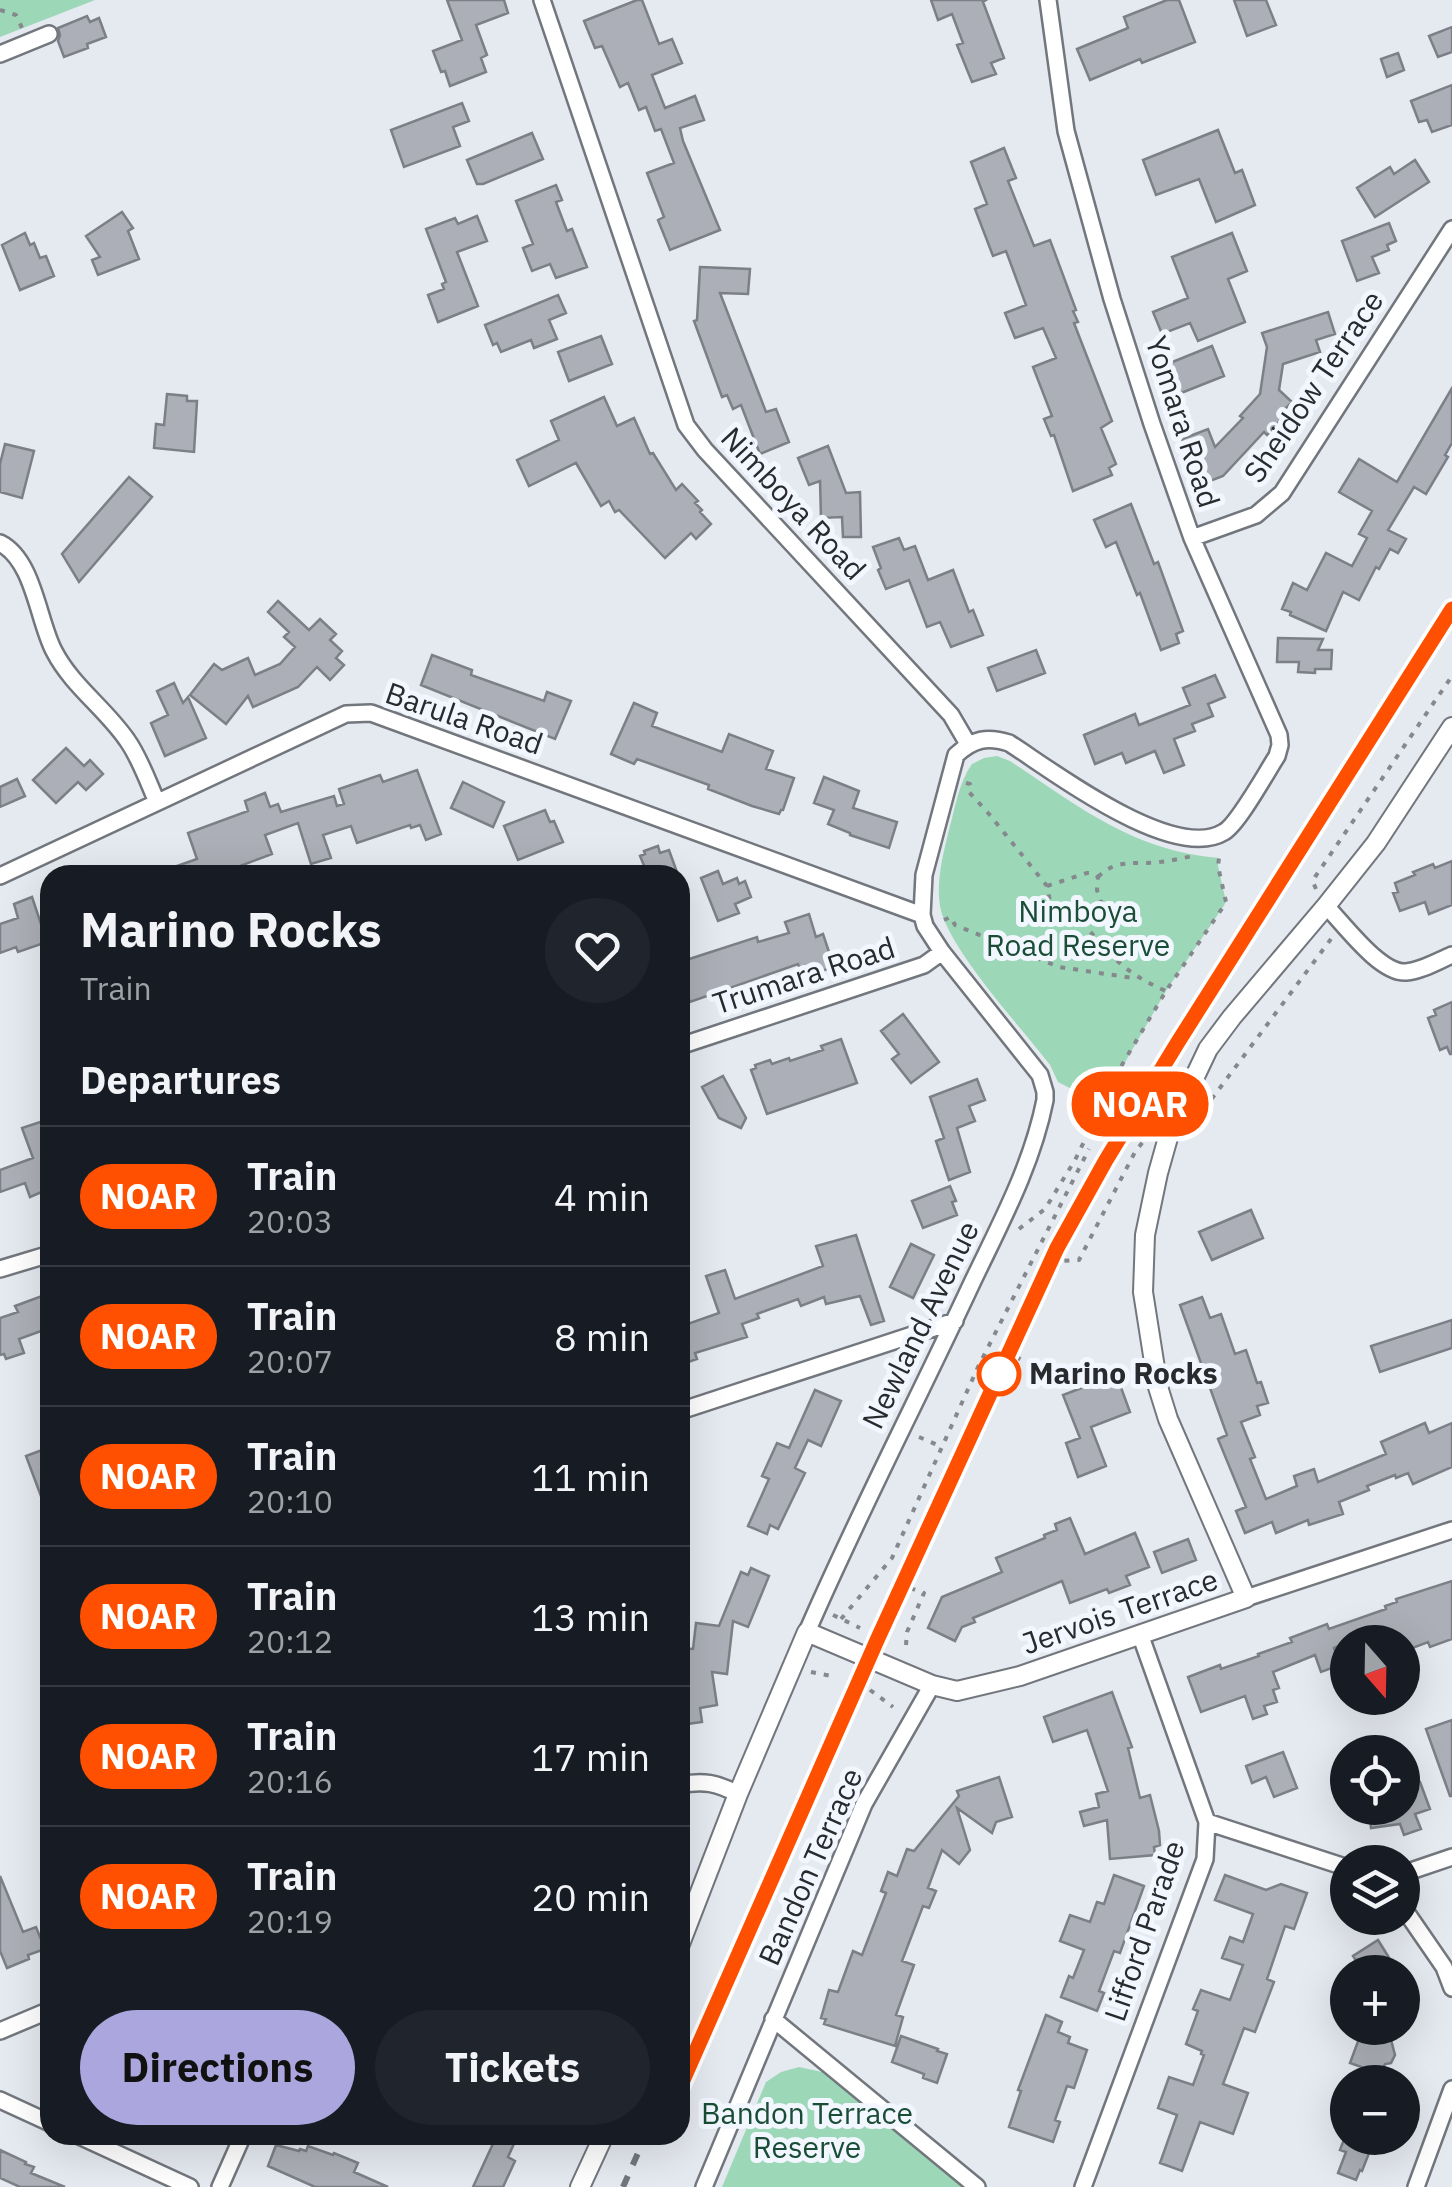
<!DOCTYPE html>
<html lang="en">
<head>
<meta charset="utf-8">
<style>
	:root { --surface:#171b24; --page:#20242c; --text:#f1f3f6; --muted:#9ea1a6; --line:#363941; --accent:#aba6dd }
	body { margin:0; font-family:"IBM Plex Sans",sans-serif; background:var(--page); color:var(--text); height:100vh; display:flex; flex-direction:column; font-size:38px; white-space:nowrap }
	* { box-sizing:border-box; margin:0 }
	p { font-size:32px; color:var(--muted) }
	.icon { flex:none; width:55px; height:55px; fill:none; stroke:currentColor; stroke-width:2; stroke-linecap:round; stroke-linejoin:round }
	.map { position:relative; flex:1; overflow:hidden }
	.drawer { position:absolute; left:40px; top:865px; width:650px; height:1280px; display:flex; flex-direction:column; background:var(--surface); border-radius:30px; box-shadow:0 10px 40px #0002 }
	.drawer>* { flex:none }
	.badge { padding:0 20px; border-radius:32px; font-size:35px; line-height:65px }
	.needle { width:65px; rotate:160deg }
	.buttons { position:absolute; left:1330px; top:1625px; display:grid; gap:20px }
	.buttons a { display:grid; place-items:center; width:90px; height:90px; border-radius:50%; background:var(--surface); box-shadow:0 10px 40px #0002; font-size:50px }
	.map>.badge { position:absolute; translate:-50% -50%; box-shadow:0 0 0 5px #fff }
	h2 { padding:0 40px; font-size:38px; line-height:90px }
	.round { display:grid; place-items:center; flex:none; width:105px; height:105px; border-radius:52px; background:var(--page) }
	.summary { display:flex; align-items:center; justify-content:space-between; height:170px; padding:0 40px }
	h1 { font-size:48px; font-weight:800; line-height:75px }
	.action { display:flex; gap:20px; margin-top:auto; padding:20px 40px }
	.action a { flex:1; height:115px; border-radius:60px; background:var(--accent); color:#111; font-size:40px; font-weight:800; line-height:115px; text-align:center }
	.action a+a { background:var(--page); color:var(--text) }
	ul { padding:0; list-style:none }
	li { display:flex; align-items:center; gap:30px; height:140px; padding:0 40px; border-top:2px solid var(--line) }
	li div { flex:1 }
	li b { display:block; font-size:38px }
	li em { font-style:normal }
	li .badge { min-width:110px; font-weight:700; text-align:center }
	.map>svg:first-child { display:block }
	.green { fill:#9cd8b7 }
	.building { fill:#acafb7; stroke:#7c7f86; stroke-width:2.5 }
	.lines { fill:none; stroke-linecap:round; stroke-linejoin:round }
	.minor-casing { stroke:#72767d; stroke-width:20 }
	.tertiary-casing { stroke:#72767d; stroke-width:22 }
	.path { stroke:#85888d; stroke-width:4; stroke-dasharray:5 8; stroke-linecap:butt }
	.minor { stroke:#fff; stroke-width:15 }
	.tertiary { stroke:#fff; stroke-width:18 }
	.rail { stroke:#72757a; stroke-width:6; stroke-dasharray:12 12; stroke-linecap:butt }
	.line-casing { stroke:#fff; stroke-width:22 }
	.line { stroke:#fe5000; stroke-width:15 }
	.stop-dot { fill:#fff; stroke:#fe5000; stroke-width:5 }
	.labels { text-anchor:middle; stroke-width:10; stroke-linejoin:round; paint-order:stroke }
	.street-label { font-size:30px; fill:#282a2d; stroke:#f2f6fe }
	.park-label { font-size:30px; fill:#194d35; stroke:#f2f6fe }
	.stop-label { font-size:30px; font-weight:bold; fill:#282a2d; stroke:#f2f6fe; text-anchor:start }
</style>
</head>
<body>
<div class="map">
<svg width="1452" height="2187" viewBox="0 0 1452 2187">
	<rect width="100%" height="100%" fill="#e5e9f0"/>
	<path class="green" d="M0,0h95l-95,37z
		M997,756l13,5c70,46 121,89 209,97l-1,8 8,36 -3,5 -57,84 -65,113 -43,-22 -8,-17c-28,-37 -103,-117 -110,-159 -4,-25 3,-52 9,-76 6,-22 10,-48 23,-66l12,-6z
		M799,2067l23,5 144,115h-244l44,-105 15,-10z"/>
	<path class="building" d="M447,0h57l4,13 -32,12 11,30 -6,3 5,14 -36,14 -5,-15 -4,1 -8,-21 29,-11z
		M637,0h5l17,44 13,-5 10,24 -30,12 13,33 30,-12 9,24 -24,8 3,13 37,89 -50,20 -12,-30 6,-3 -17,-44 27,-10 -13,-34 -6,2 -9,-24 -7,3 -11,-27 -8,4 -18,-41 -7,2 -11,-27z
		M931,0h55l-3,2 21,56 -13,5 5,11 -24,8 -15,-37 6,-2 -11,-29 -14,6z
		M1167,0h12l16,42 -53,21 -2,-4 -50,21 -13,-31 51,-21 -4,-11z
		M1234,0h32l10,25 -29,11z
		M87,16l3,6 9,-4 7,19 -19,7 1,4 -24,9 -6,-16 2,-6 -2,-7z
		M1452,27v25l-14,5 -9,-21z
		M1398,53l6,17 -17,7 -6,-18z
		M1452,85v40l-20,7 -5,-12 -8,2 -8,-21z
		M462,103l7,18 -16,6 7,19 -56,21 -13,-37z
		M1218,130l17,43 7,-3 13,35 -39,17 -17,-43 -43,16 -13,-35z
		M532,133l11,26 -60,25h-6l-10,-24z
		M1004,148l12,30 -8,3 26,65 16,-6 26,70 -3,1 5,11 -4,1 38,98 -11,7 15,36 -7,4 3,7 -39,16 -19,-56 -3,1 -7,-17 8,-3 -19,-49 23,-9 -13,-30 -28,10 -10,-25 21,-8 -20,-54 -13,5 -18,-47 12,-5 -16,-42z
		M1415,160l14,22 -54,35 -18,-29 33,-21 4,7z
		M556,185l6,15 -6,2 11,29 5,-2 15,38 -31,11 -6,-14 -18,7 -9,-23 10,-4 -17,-43z
		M122,212l11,16 -5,3 11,28 -41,16 -6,-15 8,-3 -14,-21z
		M477,216l10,25 -30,11 21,54 -40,16 -10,-27 16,-6 -2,-5 4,-2 -20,-53 29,-11 3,6z
		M1389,223l7,18 -9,4 2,5 -17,7 7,16 -22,8 -15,-40z
		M25,233l5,12 4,-2 6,15 6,-2 8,20 -34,14 -18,-45z
		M1232,233l15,38 -19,8 17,43 -47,19 -8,-18 -28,11 -9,-22 35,-14 -16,-41z
		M700,267l50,2 -2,25 -28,-1 46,119 10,-3 13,33 -29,12 -19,-49 -8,4 -6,-14 -5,2 -28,-76 3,-1z
		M558,295l8,18 -17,7 8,19 -23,9 -3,-8 -30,12 -4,-9 -4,2 -8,-20z
		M1328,312l7,22 -19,6 4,12 -37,12 -4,26 13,12 -8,8 3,3 -20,22 -3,-3 -41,44 -23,9 -18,-46 26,-10 7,18 28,-29 -3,-2 20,-22 7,-47 -5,-14z
		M601,336l11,28 -43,17 -11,-29z
		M1212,346l12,30 -48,19 -11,-30z
		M1452,388v55l-7,12 3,2 -22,37 -12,-7 -26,43 18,9 -8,14 -8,-4 -11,20 -3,-2 -17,33 -16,-8 -17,39 -36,-16 1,-3 -9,-3 11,-26 14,7 19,-37 26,13 15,-28 -8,-4 13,-23 -33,-19 20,-33 38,23z
		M167,394l20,2v5h10l-3,51 -40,-4 2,-24 8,1z
		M604,397l13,29 17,-8 16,36 3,-1 23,37 6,-6 16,17 -3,2 7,7 -2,2 11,12 -15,15 -5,-6 -26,25 -46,-48 -4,2 -6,-11 -8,5 -25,-43 -47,23 -12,-26 42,-20 -8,-19z
		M5,444l29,7 -12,47 -22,-6v-28z
		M828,446l18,47 14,-1 1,45h-18l-1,-20 -21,1 -1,-37 -11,4 -11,-27z
		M129,477l23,20 -73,85 -17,-28z
		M1131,504l23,60 4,-2 25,69 -7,3 3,9 -18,7 -21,-57 -3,2 -21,-53 -10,5 -12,-27z
		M899,538l5,12 11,-4 13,34 25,-10 16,42 4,-2 10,25 -32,12 -11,-25 -13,5 -18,-47 -23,9 -8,-19 3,-2 -8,-21z
		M278,601l31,29 11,-11 16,15 -6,6 12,11 -6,7 8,7 -14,15 -13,-13 -19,20 -45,20 -5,-11 -22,28 -36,-29 24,-31 8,6 26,-12 7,17 25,-11 15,-17 -11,-10 5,-5 -21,-20z
		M1278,638l45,1 -5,11h14l-1,19h-16v4l-17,-1 1,-10h-22z
		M1036,650l9,23 -48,18 -9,-23z
		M432,655l40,15 -1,5 73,26 3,-9 24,9 -16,38 -134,-54z
		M1215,675l10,22 -17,7 5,12 -21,8 3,7 -21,8 10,26 -20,8 -9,-22 -29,12 -4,-10 -27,11 -11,-29 51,-21 4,11 51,-20 -7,-17z
		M174,683l9,20 5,-6 18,41 -41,18 -14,-33 17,-8 -11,-24z
		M634,703l23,10 -5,13 70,26 7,-18 44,17 -7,18 28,9 -11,32h-2l-2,4 -27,-8 -44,-17 1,-4 -72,-26 -3,5 -23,-10z
		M66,748l18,18 6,-6 13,14 -17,16 -8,-8 -22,21 -23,-23z
		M417,770l24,64 -15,6 -6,-15 -9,3 -1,-3 -53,18 -6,-17 -28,9 8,23 -20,6 -13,-41 -33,12 7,19 -40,15 2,6h-76l-1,-2 40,-14 -9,-26 60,-22 -3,-10 20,-8 5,14 8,-3 3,8 53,-16 3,10 7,-2 -5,-15 41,-14 3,7z
		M824,777l35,14 -6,17 44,14 -8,26 -39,-13v-2l-22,-9 6,-14 -20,-7z
		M17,779l8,17 -25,11v-20z
		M463,782l41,20 -11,25 -42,-19z
		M545,810l5,12 4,-1 9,21 -45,18 -14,-34z
		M658,846l2,7 9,-3 9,25h-30l-8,-19 5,-2 -1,-3z
		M1452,861v44l-23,9 -4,-12 -25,9 -7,-18 5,-1 -3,-9 20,-8 -2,-3 20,-8 2,4z
		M718,871l5,13 14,-6 2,6 6,-3 6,16 -16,7 4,9 -21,8 -17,-43z
		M32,897l15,45 -29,10 -2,-5 -16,6v-29l18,-6 -4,-14z
		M809,914l7,23 7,-3 11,33 -31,10 -5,-13 -108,38 -10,-27v-13l77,-25 1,5 31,-9 -4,-11z
		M1452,1002v52h-2l-3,-7 -7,3 -12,-32 8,-3 -2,-5z
		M903,1014l36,48 -28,21 -19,-24 7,-5 -18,-23z
		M841,1039l16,44 -90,31 -16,-44 5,-2 -1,-3 15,-5 2,4 17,-6 1,3 33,-11 -2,-4z
		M723,1076l23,42 -5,10 -22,-10 -17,-31z
		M977,1079l8,21 -16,6 6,15 -18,7 13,44 -21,8 -13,-39 8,-3 -14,-41z
		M46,1120l4,10v54l-7,3 1,4 -14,6 -5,-14 -25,9v-22l33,-12 -11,-30z
		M950,1186l6,15 -4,1 5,13 -34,13 -11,-27z
		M1251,1210l12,28 -51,22 -13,-28z
		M856,1235l28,86 -13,4 -11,-29 -34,8 -2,-7 -23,9 -3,-7 -41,15 2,4 -17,6 5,13 -52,16 2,6 -17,6v-48h2l3,8 34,-12 -13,-37 19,-6 10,29 88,-33 -7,-20z
		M911,1244l23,11 -21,43 -23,-11z
		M50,1293v32l-7,2 1,3 -25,9 5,14 -18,6 -2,-5 -4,1v-37l18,-6 -3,-6z
		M1202,1297l8,21 11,-4 14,40 11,-4 11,33 4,-1 7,21 -11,3 3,9 -19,7 14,35 -5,2 16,40 31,-13 -3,-10 20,-7 4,13 68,-28 -5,-12 44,-19 4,10 23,-10v44l-39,17 -5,-11 -12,5 -1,-3 -28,11 2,4 -30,12 4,12 -34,11 -1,-5 -32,13 -4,-11 -27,11 -9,-22 10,-4 -28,-68 9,-4 -47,-130z
		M1452,1320v28l-72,24 -9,-26z
		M1105,1379l2,7 12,-4 11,30 -39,15 15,39 -28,11 -12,-34 14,-5 -17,-43z
		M815,1390l26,11 -20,45 -13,-6 -13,28 10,5 -27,56 -8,-4 -3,9 -19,-8 21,-47 -7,-3 15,-33 12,5z
		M50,1447v68h-2l-22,-59z
		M1070,1518l15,36 50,-21 14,34 -23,9 4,9 -21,8 -2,-4 -37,14 -8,-22 -89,37 2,4 -13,5 -7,14 -27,-13 14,-31 60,-25 -6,-14 49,-20 -1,-3 13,-5 -2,-6z
		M1188,1539l8,21 -34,13 -8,-21z
		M751,1568l18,8 -21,51 -15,-6 -6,53 -15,-2 5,33 -17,3 2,14 -22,3v-77l13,1 3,-26 23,3 22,-54 7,3z
		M1452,1581v58l-22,8 -2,-5 -26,10v-10h-54l-14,6 6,17 -19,7 -6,-17 -42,17 6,16 -6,2 4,12 -13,4 3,8 -14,5 -8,-23 -44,16 -13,-35 32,-12 1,4 38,-13 -1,-2 34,-12 -2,-4 37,-14 2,5 57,-20 -1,-3 12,-4 -1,-3z
		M1112,1692l20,55 -4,1 12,50 10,-3 9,36 1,14 -6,2 1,8 -45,4 -3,-39 -23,6 -4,-14 19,-5 -3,-13 12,-3 -21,-61 -34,12 -9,-25z
		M1452,1720v76h-2l-24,-67z
		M1283,1752l14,36 -23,9 -8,-20 -14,6 -6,-17z
		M999,1777l13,40 -16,5 -4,11 -35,-25 13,42 -11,14 -17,-14 -14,38 8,3 -7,17 -6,-2 -21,55 12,4 -18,50 7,2 -8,29 -71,-22 2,-5 -5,-1 8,-28 9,2 15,-41 9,4 24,-62 -5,-2 7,-19 9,4 10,-27 7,2 45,-55 -2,-5z
		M1420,1782l10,27 -15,5 6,15 -17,6 -4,-11 -29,4 -2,-20h33v-20z
		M1114,1875l30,11 -24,67 -6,-2 -15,40 5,2 -7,18 -36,-14 8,-21 4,2 11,-28 -24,-9 10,-26 20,7 7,-20 7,2z
		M1225,1875l41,15 15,-6 26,9 -13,36 -9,-3 -18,53 7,3 -19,50 -11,-4 -21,56 25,9 -15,41 -33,-12 -18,49 -22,-8 17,-48 -19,-7 11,-31 24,8 11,-30 -3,-1 1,-3 -16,-7 12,-33 -5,-2 8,-19 29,10 13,-35 -21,-7 8,-21 13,5 10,-28 -38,-14z
		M0,1876l23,56 13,-5 9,22 -17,6 1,4 -22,9 -7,-17z
		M1378,1940l20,32h-35l-10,-16z
		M1046,2015l16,7 -4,10 12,5 -2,6 19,7 -13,38 -7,-2 -12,34 5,2 -7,20 -44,-15 12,-36 -3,-1z
		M1363,2028h25l7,27 -4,8 -6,1 -4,10 -31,-11z
		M901,2036l37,13 -1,2 10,3 -10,29 -14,-5 1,-4 -32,-12z
		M1346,2134l2,4h9l16,5 -11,28 -2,-1 -4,10 -18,-7 8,-21 -6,-2z
		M497,2135h21l-10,22 7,4 -12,26h-30z
		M276,2145l23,6 1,-2 6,2 2,-5 25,9 1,-2 24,10 -4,9 34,15h-73l-47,-21z
		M0,2150l26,12 -1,2 9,3 -3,6 34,14h-45l-20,-9z"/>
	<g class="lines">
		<g class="minor-casing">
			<path id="minor" d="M542,0l144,425 19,25 246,265 17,29
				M0,54l49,-20
				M1192,538l64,-23 26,-22 170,-264
				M0,543c34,17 38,78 54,108 18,35 51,57 73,89 13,18 21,42 30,62
				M0,876l346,-162 25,-1 551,202
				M1326,906c18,18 54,68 80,66 15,-1 32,-11 46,-17
				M680,1046l244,-81 18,-13
				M0,1269l50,-15
				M680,1411l275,-90
				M1246,1598l206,-68
				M807,1632c51,-118 110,-231 164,-347 28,-59 61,-119 74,-185v-8l-5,-17 -98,-123 -17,-26 -3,-11 2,-40 32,-120c17,-16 31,-19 53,-12 44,28 164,120 215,89 14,-8 42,-59 53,-76l3,-11 -1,-10 -87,-197 -40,-114 -40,-125 -46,-168 -18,-131
				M680,1785c23,-5 37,-2 58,9
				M1207,1822l141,46
				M1402,1874l50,-17
				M1402,1906l42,61 8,21
				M773,2019l204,168
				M0,2031l50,-21
				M0,2100l50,23
				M77,2135l113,52
				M220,2187l23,-52
				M704,2187l160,-383 68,-119
				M1083,2187l122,-328 2,-37 -67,-188
				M1416,2187l36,-98"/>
		</g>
		<g class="tertiary-casing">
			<path id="tertiary" d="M680,1944l58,-150 69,-162 125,53 25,6 63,-15 226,-78 -78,-179 -10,-32 -15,-95 2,-57 13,-62 13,-46 37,-78 24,-32 94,-111 50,-63 76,-116
				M580,2187l24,-52"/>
		</g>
		<path class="path" d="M0,10l16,5 6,13
			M966,783l4,1 -1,8 20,22 58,72 5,25 6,9 12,4 13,-1c28,33 41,50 83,68
			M1098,877c18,-19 38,-12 62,-15 11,-1 22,-4 33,-6
			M1047,886l40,-13h6l5,4 -1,13 6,18v7l-20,8
			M1316,889l-3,-7 2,-5 137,-201
			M944,920l7,-3 4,8 104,42 74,11
			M1196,1120l135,-181
			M1019,1229l26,-20 30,-49 48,-97 43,-72 57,-84 3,-5 -8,-36 1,-8
			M1016,1357l36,17
			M919,1437l23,10
			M833,1615l27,13
			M841,1619l51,-61 86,-191 111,-218
			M894,1624l110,-245 57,-118 18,-1 56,-108 14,-18
			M906,1645l1,-13 17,-39 -14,-5
			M811,1672l25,5
			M870,1690l23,17"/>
		<use href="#minor" class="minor"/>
		<use href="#tertiary" class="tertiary"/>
		<path class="rail" d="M680,2087l198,-449 179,-389 48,-89 91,-147 256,-404
			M623,2187l23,-52"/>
	</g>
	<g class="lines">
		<g class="line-casing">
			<path id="line" d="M680,2087l198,-449 179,-390 49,-88 72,-118 274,-433"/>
		</g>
		<use href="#line" class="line"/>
	</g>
	<circle class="stop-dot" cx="999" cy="1374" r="20"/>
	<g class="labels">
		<g class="street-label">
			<text transform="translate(1314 387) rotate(-56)" y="10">Sheidow Terrace</text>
			<text transform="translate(1182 422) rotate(72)" y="10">Yomara Road</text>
			<text transform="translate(793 504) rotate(47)" y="10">Nimboya Road</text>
			<text transform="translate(464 719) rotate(19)" y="10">Barula Road</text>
			<text transform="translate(804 976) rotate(-18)" y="10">Trumara Road</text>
			<text transform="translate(921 1325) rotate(-64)" y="10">Newland Avenue</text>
			<text transform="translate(1120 1612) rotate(-19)" y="10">Jervois Terrace</text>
			<text transform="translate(811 1867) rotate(-66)" y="10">Bandon Terrace</text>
			<text transform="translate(1145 1931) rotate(-71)" y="10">Lifford Parade</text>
		</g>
		<g class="park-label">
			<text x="1078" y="922">Nimboya<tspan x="1078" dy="34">Road Reserve</tspan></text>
			<text x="807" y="2124">Bandon Terrace<tspan x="807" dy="34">Reserve</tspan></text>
		</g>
		<g class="stop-label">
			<text x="1029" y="1384">Marino Rocks</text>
		</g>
	</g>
</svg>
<div class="buttons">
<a><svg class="needle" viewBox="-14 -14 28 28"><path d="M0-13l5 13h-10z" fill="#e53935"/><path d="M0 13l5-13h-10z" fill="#9ea1a6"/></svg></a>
<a><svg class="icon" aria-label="locate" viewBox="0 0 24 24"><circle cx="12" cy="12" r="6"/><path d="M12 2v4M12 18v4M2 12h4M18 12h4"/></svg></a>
<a><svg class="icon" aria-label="layers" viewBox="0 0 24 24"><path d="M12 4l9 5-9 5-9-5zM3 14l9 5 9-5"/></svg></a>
<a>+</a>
<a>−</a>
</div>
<b class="badge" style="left:1140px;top:1104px;background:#fe5000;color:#fff">NOAR</b>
<section class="drawer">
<div class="summary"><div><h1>Marino Rocks</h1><p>Train</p></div><a class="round"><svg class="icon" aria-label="heart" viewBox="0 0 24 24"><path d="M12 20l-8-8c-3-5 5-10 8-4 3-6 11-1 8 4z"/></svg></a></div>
<h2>Departures</h2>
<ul>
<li><span class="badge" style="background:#fe5000;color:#fff">NOAR</span><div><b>Train</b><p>20:03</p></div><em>4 min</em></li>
<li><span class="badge" style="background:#fe5000;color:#fff">NOAR</span><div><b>Train</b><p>20:07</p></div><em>8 min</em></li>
<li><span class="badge" style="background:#fe5000;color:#fff">NOAR</span><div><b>Train</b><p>20:10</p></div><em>11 min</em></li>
<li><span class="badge" style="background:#fe5000;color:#fff">NOAR</span><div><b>Train</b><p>20:12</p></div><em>13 min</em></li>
<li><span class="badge" style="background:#fe5000;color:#fff">NOAR</span><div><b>Train</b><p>20:16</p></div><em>17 min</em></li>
<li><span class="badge" style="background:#fe5000;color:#fff">NOAR</span><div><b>Train</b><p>20:19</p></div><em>20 min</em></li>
</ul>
<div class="action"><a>Directions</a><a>Tickets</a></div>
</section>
</div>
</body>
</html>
